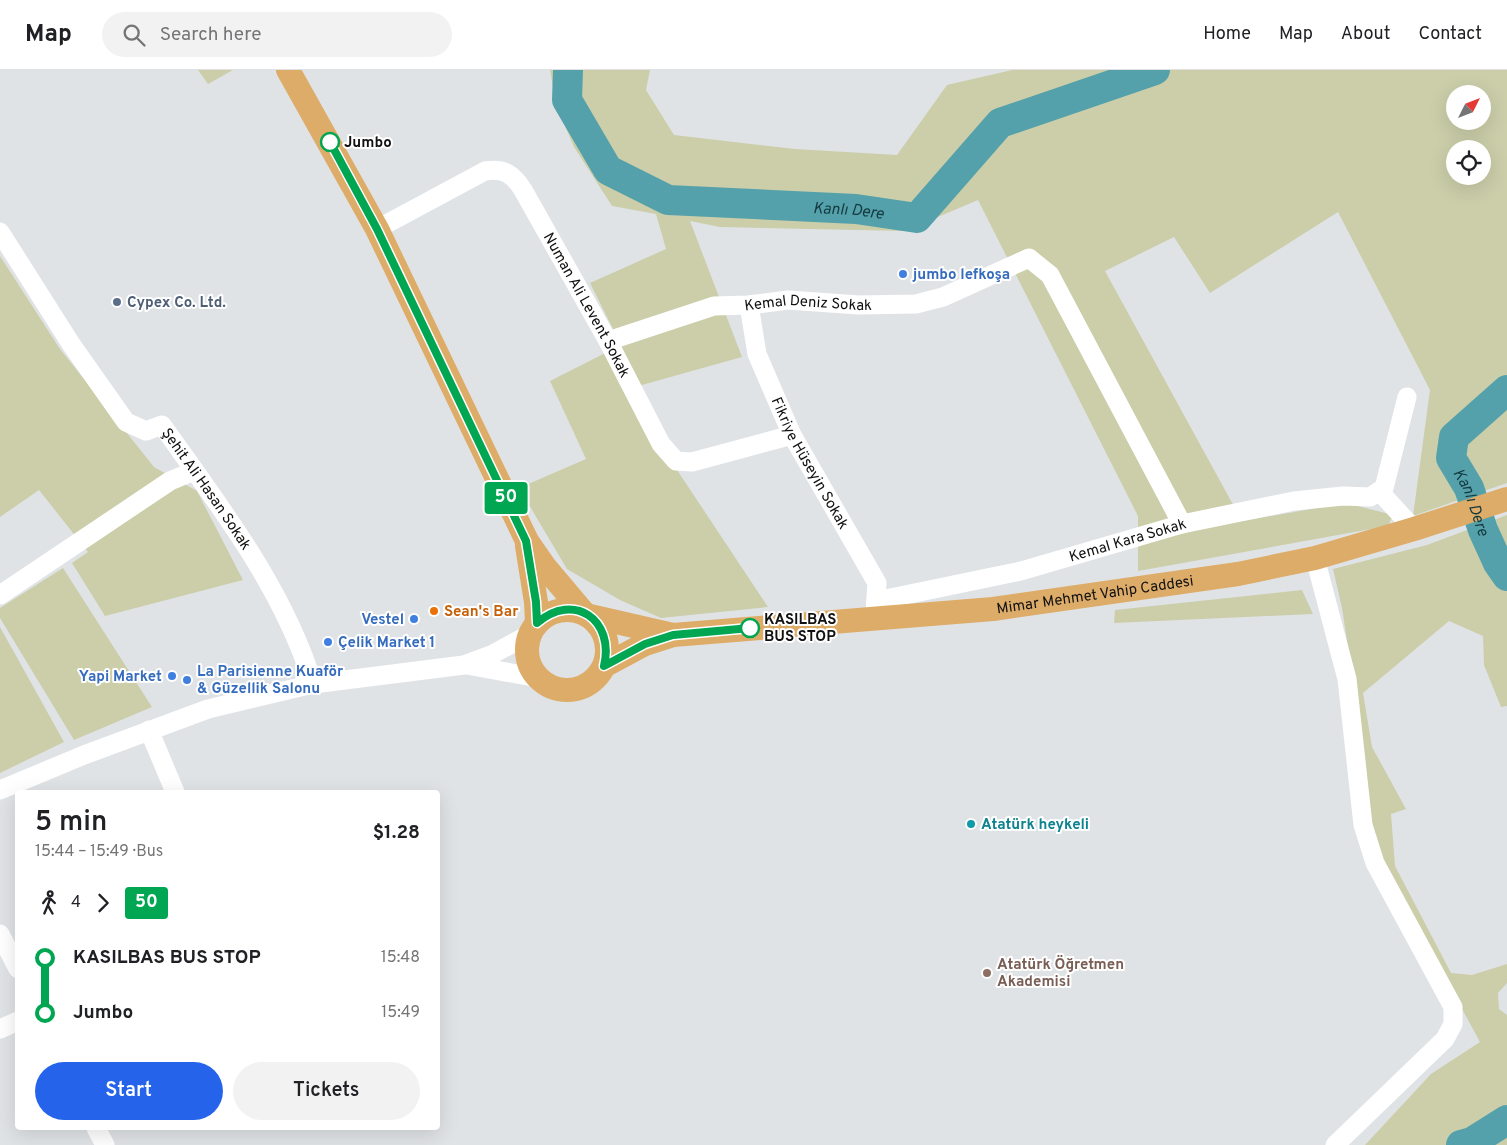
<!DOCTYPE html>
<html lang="en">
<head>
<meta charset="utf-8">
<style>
	:root { --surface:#fff; --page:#f2f2f2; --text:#202124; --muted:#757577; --line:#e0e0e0; --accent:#2563eb }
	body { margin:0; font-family:Overpass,sans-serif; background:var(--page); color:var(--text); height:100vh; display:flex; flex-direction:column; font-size:19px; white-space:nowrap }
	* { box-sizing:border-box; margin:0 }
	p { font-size:16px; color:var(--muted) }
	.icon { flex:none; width:28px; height:28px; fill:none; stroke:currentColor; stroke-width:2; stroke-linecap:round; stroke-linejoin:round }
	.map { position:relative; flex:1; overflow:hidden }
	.side { position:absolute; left:15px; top:720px; width:425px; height:340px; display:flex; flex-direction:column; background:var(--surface); border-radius:5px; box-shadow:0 5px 20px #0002 }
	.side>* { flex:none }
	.badge { padding:0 10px; border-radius:4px; font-size:18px; line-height:32px }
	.needle { width:32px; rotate:48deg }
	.buttons { position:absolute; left:1446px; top:15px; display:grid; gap:10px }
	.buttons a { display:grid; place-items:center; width:45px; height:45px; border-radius:50%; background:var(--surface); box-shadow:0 5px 20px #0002; font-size:25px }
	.map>.badge { position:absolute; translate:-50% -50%; box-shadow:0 0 0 2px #fff }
	.legs { display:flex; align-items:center; gap:8px; height:55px; padding:0 20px; font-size:16px }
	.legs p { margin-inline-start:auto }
	.summary { display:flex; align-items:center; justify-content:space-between; height:85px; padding:0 20px }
	h1 { font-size:28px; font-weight:600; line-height:38px }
	.primary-button { display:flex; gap:10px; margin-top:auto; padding:10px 20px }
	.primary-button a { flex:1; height:58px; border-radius:30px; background:var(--accent); color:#fff; font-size:20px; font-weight:600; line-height:58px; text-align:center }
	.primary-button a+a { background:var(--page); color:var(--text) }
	ul { padding:0 20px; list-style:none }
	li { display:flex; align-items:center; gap:18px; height:55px; font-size:19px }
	li i { display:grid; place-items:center; width:8px; height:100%; margin:0 6px; background:currentColor }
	li i::after { content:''; width:12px; height:12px; margin:-6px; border:4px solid; border-radius:50%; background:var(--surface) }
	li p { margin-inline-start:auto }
	li:first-child i { background:linear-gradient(#0000 50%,currentColor 0) }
	li:last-child i { background:linear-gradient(currentColor 50%,#0000 0) }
	header { display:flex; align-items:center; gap:30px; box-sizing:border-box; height:70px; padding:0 25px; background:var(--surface); border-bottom:1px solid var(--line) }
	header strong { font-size:24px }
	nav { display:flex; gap:28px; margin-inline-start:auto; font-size:18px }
	.search { width:350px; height:45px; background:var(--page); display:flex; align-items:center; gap:12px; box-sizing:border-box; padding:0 18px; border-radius:28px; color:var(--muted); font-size:19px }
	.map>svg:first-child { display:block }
	.green { fill:#cbcea9; fill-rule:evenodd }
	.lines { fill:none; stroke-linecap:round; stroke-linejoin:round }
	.river { stroke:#54a1ab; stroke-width:30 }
	.minor { stroke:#fff; stroke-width:19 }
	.major { stroke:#ddac68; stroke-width:24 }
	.line-1-casing { stroke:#fff; stroke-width:11 }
	.line-1 { stroke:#00a651; stroke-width:8 }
	.stop-1-dot { fill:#fff; stroke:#00a651; stroke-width:2.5 }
	.shop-dot { fill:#3f7fe0; stroke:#fff; stroke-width:2 }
	.service-dot { fill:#5c6f8a; stroke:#fff; stroke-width:2 }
	.food-dot { fill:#e8710a; stroke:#fff; stroke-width:2 }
	.culture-dot { fill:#0f9aa8; stroke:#fff; stroke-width:2 }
	.education-dot { fill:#8d6e63; stroke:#fff; stroke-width:2 }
	.labels { text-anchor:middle; stroke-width:4; stroke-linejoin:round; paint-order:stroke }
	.stop-label { font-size:15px; font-weight:bold; fill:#111112; stroke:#fff; text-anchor:start }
	.shop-label { font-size:15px; font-weight:bold; fill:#366cbe; stroke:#fff; text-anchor:start }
	.service-label { font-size:15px; font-weight:bold; fill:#4e5e75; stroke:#fff; text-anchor:start }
	.street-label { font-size:15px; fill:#111112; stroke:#fff }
	.food-label { font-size:15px; font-weight:bold; fill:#c56008; stroke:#fff; text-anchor:start }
	.culture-label { font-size:15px; font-weight:bold; fill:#0d838f; stroke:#fff; text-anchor:start }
	.education-label { font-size:15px; font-weight:bold; fill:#785e54; stroke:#fff; text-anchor:start }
	.water-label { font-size:16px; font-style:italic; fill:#143a3f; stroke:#fff }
</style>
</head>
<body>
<header>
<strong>Map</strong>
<div class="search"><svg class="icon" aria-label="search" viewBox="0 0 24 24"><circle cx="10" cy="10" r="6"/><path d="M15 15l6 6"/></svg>Search here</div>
<nav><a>Home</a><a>Map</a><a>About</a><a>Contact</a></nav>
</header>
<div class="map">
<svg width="1507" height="1075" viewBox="0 0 1507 1075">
	<rect width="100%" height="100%" fill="#e0e3e6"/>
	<path class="green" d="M198,0h35l-25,14z
		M550,0h100l-4,20 28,45 121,14 102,6 50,-70 65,-15h495v413l-94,33 17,-126 -92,-178 -128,81 -36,-56 -69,34 137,250 104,-18 47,12 -5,11 -250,45v-55l-160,-316 -73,31 -185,-4 -30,-6 52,136 -118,33 144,217 -107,11 -41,-18 -53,-31 -48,-81 67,-29 -36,-78 71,-36 -31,-62 76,-34 -10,-35 -44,-8 -38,-59 -18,-42zM1455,24h27v27h-27zM1455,79h27v27h-27z
		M0,186l60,93 94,118 43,24 46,89 -138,36 -33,-53 16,-11 -49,-62 -39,27z
		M1507,445v191l-6,1 -17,-42 -1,-29 -34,-15 -86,72 9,54 34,62 -15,5 4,52 56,107 21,2 35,-11v19l-9,10 1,16 8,6v130h-142l66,-71 49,-32 -97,-179 -10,-34 -19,-142 -12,-79 -9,-39 94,-24z
		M63,498l89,139 -78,33 -74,-122v-10z
		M1302,520l11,24 -199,9 1,-13z
		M0,557l64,115 -64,31z"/>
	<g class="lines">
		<g class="river">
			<path id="s1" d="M568,0l-1,30 41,70 60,30 188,9 61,9 83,-95 155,-53"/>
			<path id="s2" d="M1507,320l-53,47 -3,21 18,30 14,42 15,33 9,13"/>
			<path d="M1461,1075l11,-3 35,-22"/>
		</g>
		<g class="minor">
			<path id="s3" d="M377,159l108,-58c19,-3 28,3 38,19l85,151 53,103 15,17 16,1 100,-27"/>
			<path id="s4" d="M0,162l71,112 55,78 20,9 16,-6c58,82 121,162 151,259"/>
			<path id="s5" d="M749,235l8,49 35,81 85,148 -2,29"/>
			<path id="s6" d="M608,271l106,-35 35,-1 39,-5 71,5 57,-1 27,-7 86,-39 21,17 132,249"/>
			<path d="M1379,421l35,38"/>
			<path d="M1315,488l32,121 16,146 12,38 78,144v17l-8,15 -110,106"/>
			<path d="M0,525l170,-114 24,-10"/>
			<path id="s7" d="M876,531l145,-30 161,-47 112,-23 49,-5 27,1 14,-9 23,-91"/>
			<path d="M467,595l72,13"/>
			<path d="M149,660l26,62"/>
			<path d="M0,720l84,-35 124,-46 105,-25 151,-19 27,-10 39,-21"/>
			<path d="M0,864l18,35"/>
			<path d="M0,959l18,-8"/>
			<path d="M96,1058l9,17"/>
		</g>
		<g class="major">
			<path d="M288,0l89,159 150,312 18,26 38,45"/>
			<path d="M527,476l9,56 1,21"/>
			<circle cx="567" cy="580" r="40"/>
			<path d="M590,546l83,19"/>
			<path id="s8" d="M604,596l41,-22 28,-9 320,-26 245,-35 77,-16 99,-29 93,-30"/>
		</g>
	</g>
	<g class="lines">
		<g class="line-1-casing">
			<path id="line-1" d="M330,72l47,87 149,312 10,61 1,21c37,-32 78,-3 67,43l41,-22 28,-9 77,-7"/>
		</g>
		<use href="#line-1" class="line-1"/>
	</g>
	<g class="stop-1-dot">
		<circle cx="330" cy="72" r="9"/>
		<circle cx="750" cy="558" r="9"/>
	</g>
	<g class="shop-dot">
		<circle cx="903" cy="204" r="5"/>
		<circle cx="414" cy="549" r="5"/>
		<circle cx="328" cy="572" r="5"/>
		<circle cx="172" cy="606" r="5"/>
		<circle cx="187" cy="610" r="5"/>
	</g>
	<circle class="service-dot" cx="117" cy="232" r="5"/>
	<circle class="food-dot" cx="434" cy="541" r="5"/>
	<circle class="culture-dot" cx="971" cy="754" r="5"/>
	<circle class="education-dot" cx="987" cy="903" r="5"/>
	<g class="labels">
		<g class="stop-label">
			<text x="344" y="77">Jumbo</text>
			<text x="764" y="554">KASILBAS<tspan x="764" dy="17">BUS STOP</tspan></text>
		</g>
		<g class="shop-label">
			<text x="913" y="209">jumbo lefkoşa</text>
			<text x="404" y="554" text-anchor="end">Vestel</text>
			<text x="338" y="577">Çelik Market 1</text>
			<text x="197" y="606">La Parisienne Kuaför<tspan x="197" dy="17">&amp; Güzellik Salonu</tspan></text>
			<text x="162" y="611" text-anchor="end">Yapi Market</text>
		</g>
		<g class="service-label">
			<text x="127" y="237">Cypex Co. Ltd.</text>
		</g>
		<g class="street-label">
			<text dy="5" stroke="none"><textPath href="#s3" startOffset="300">Numan Ali Levent Sokak</textPath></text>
			<text dy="5" stroke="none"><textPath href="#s6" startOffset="206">Kemal Deniz Sokak</textPath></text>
			<text dy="5" stroke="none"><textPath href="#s5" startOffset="171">Fikriye Hüseyin Sokak</textPath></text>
			<text dy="5" stroke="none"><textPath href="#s4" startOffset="345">Şehit Ali Hasan Sokak</textPath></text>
			<text dy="5" stroke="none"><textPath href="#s7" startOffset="259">Kemal Kara Sokak</textPath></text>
			<text dy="5" stroke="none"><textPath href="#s8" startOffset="500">Mimar Mehmet Vahip Caddesi</textPath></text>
		</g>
		<g class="food-label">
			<text x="444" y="546">Sean's Bar</text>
		</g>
		<g class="culture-label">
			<text x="981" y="759">Atatürk heykeli</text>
		</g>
		<g class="education-label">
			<text x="997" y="899">Atatürk Öğretmen<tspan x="997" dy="17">Akademisi</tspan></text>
		</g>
		<g class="water-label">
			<text dy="6" stroke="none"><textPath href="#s1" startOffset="359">Kanlı Dere</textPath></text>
			<text dy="6" stroke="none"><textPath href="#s2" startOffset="141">Kanlı Dere</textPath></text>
		</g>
	</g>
</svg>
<div class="buttons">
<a><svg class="needle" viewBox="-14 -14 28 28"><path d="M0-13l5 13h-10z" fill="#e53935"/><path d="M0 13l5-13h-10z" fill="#757577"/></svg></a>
<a><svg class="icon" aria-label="locate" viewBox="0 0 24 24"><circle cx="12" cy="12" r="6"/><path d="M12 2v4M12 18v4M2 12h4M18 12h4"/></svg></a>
</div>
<b class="badge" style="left:506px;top:428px;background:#00a651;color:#fff">50</b>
<section class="side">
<div class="summary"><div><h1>5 min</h1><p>15:44 – 15:49 · Bus</p></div><b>$1.28</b></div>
<div class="legs"><svg class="icon" aria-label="walk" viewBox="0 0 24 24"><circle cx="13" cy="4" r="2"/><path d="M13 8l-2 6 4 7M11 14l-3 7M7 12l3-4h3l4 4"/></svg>4<svg class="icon" aria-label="forward" viewBox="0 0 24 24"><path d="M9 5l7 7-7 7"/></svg><b class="badge" style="background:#00a651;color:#fff">50</b></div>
<ul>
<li><i style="color:#00a651"></i><b>KASILBAS BUS STOP</b><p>15:48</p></li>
<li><i style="color:#00a651"></i><b>Jumbo</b><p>15:49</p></li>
</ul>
<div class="primary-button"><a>Start</a><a>Tickets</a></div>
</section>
</div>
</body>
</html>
